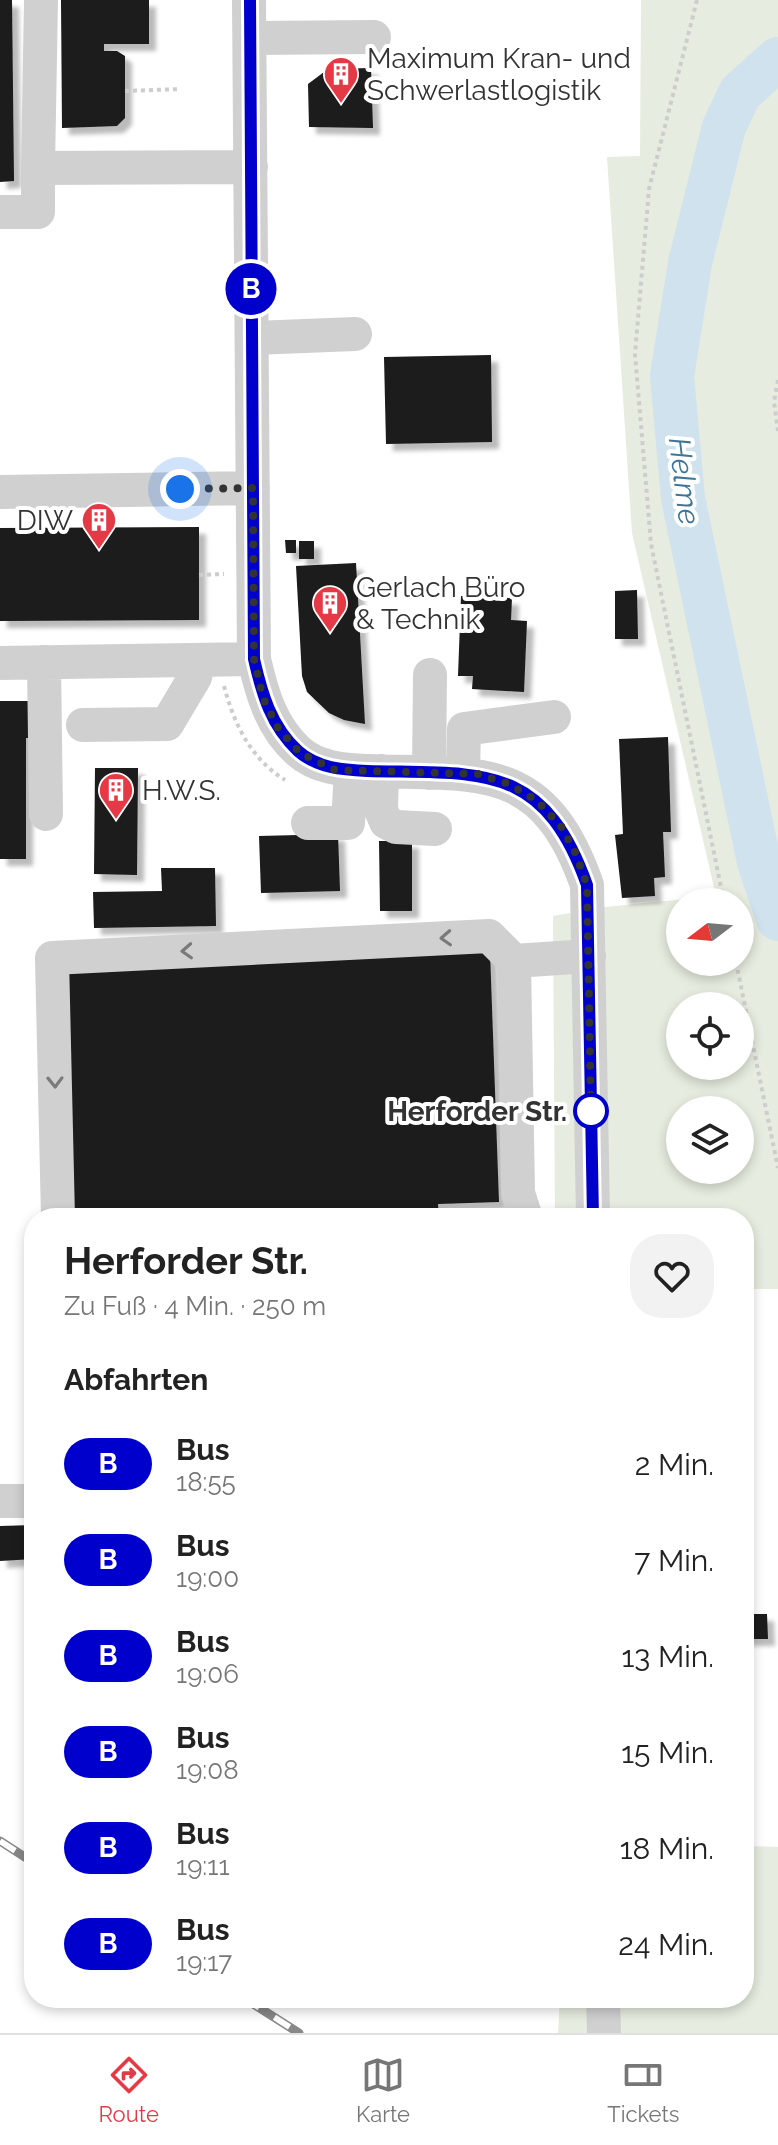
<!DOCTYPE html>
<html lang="de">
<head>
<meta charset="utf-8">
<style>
	:root { --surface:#fff; --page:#f2f2f2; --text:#222; --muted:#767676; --line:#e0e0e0; --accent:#e63946 }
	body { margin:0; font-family:Raleway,sans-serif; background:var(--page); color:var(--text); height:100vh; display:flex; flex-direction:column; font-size:30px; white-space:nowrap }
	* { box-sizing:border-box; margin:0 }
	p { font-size:26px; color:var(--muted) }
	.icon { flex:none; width:44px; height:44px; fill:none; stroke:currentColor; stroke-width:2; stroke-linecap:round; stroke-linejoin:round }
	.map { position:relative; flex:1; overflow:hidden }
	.drawer { position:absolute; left:24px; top:1208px; width:730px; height:800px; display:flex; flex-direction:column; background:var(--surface); border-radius:32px; box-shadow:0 4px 12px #0003 }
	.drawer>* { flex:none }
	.badge { padding:0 16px; border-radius:26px; font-size:28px; line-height:52px }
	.needle { width:52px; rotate:254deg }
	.tools { position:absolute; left:666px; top:888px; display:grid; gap:16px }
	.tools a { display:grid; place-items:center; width:88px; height:88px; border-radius:50%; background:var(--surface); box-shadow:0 4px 12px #0003; font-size:40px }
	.you { position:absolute; width:40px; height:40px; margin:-20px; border:6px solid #fff; border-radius:50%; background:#1a73e8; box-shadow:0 0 0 12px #1a73e833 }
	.map>.badge { position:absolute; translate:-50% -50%; box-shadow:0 0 0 4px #fff }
	h2 { padding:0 40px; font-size:30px; line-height:72px }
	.round { display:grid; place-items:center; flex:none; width:84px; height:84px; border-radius:32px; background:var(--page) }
	.headline { display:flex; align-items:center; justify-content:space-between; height:136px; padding:0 40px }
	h1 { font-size:38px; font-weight:700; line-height:60px }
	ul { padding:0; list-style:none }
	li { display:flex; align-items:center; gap:24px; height:96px; padding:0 40px }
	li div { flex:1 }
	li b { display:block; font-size:30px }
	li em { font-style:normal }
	li .badge { min-width:88px; font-weight:700; text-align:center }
	.tabs { display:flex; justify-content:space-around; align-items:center; height:112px; border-top:2px solid var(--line); background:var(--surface); font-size:22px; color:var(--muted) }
	.tabs a { display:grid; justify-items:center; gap:4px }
	.tabs .on { color:var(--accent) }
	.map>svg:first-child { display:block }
	.green { fill:#e6ecdf; fill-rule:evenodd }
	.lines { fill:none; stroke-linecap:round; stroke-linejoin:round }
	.river { stroke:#cfe2ee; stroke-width:44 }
	.building { fill:#1a1a1a; filter:url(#shadow) }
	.path { stroke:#cdcdcd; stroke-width:4; stroke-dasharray:4 4; stroke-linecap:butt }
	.minor { stroke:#d0d0d0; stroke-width:34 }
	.rail-casing { stroke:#888; stroke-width:9 }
	.rail { stroke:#fff; stroke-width:6; stroke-dasharray:18; stroke-linecap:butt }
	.oneway { stroke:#7a7a7a }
	.line-casing { stroke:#fff; stroke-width:18 }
	.line { stroke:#0000cd; stroke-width:12 }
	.walk { stroke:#333; stroke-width:8; stroke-dasharray:0 14.4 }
	.stop-dot { fill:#fff; stroke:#0000cd; stroke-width:4 }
	.labels { text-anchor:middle; stroke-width:8; stroke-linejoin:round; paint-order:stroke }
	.poi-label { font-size:28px; fill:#333; stroke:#fff; text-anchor:start }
	.stop-label { font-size:28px; font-weight:bold; fill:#333; stroke:#fff; text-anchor:end }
	.water-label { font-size:30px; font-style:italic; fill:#3f7597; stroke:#fff }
</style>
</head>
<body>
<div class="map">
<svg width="778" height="2033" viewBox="0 0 778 2033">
	<defs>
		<filter id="shadow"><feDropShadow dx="7" dy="7" stdDeviation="2" flood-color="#0004"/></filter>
	</defs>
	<rect width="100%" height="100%" fill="#fff"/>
	<path class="green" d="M641,0h137v1289h-34v-71h-189l-2,-302 52,-9 111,-11 -84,-363 -25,-376 33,-1zM680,902h60v60h-60zM680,1006h60v60h-60zM680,1110h60v60h-60z
		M744,1846l34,1v186h-220l2,-35h184z"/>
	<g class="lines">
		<path class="river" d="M778,59l-38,34 -16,34 -34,136 -18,113 11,122 76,364 19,57"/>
	</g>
	<path class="building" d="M0,0h12l2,181 -14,1z
		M61,0h88v44h-45v7h13l8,5v62l-8,8 -55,2z
		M371,68l2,60 -64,-1 -1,-43 20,-15z
		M491,355l1,87 -106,2 -2,-87z
		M199,527v93l-199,1v-93z
		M285,540h11v13h-10z
		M299,541h15v18h-15z
		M356,563l9,161 -21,-4 -15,-7 -22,-21 -5,-16 -6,-110z
		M637,590l1,49h-23v-48z
		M461,596l51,2 -1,22 16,1 -3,71 -52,-3 1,-13h-15z
		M0,701h33l-1,37h-6v121h-26z
		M668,737l3,95h-8l2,45 -11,1 1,18 -33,2 -7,-63 8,-1 -4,-95z
		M95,768h43l-1,107 -43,-1z
		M338,834l2,57 -79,2 -2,-57z
		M379,841h33v70h-32z
		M161,868h54l1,58 -122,2 -1,-36 69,-1z
		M490,952l9,250 -61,2 1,14h-372l-9,-252z
		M34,1525v34l-34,2v-35z
		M744,1614h23l1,25h-24z"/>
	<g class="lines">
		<path class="path" d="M697,0l-48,189 -14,165 16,190 73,358
			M125,91l56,-2
			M778,380l-4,22 4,29
			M199,575l25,-1
			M224,686c10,38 27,73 61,94
			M736,962l42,206"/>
		<path class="minor" d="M249,0l5,659c8,35 17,67 44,92 19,17 45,19 69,20 113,4 176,-11 220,114l6,333
			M250,38l124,-1
			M38,168l3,-168
			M0,212h38v-44l213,-1
			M252,338l103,-4
			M0,492l253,-4
			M44,662l2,152
			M0,663l254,-4
			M83,725l84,-1 28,-47 4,-17
			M382,771l-1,39 5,12 10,5 39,2
			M429,773l1,-98
			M463,774l1,-45 90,-12
			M308,823h40l3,-52
			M514,961l75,-5
			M58,1218l-6,-260 437,-22 25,25 4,232 8,25
			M0,1501h34
			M603,1998l1,35"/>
		<g class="rail-casing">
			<path id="rail" d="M0,1841l34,22
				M244,1998l55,35"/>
		</g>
		<use href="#rail" class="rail"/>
	</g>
	<defs><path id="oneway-chevron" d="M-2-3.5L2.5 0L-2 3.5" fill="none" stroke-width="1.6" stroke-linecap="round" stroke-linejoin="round" transform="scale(2)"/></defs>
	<g class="oneway">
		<use href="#oneway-chevron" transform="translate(446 938) rotate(177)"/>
		<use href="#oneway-chevron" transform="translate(187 951) rotate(177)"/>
		<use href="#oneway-chevron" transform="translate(55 1082) rotate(89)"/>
	</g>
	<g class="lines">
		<g class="line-casing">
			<path id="line" d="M250,0l4,659c8,35 17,67 44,92 19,17 45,19 69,20 113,3 176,-10 220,114l6,333"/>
		</g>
		<use href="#line" class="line"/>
		<path class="walk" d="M180,489l73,-1 1,171 9,39 15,30 22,25 35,17 143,4 31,10 27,16 25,26 14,26 12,33 4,226"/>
	</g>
	<defs>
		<g id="building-pin" transform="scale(1.8)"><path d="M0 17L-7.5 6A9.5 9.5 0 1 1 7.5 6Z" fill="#e63946" stroke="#fff"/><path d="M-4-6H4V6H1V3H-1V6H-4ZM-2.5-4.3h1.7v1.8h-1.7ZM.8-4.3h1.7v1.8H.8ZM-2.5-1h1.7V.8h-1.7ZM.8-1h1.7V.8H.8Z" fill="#fff"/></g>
	</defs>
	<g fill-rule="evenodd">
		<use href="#building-pin" x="341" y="74"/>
		<use href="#building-pin" x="99" y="520"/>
		<use href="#building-pin" x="330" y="603"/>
		<use href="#building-pin" x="116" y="790"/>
	</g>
	<circle class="stop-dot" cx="591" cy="1111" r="16"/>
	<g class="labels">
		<g class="poi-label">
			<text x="367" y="68">Maximum Kran- und<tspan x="367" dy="32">Schwerlastlogistik</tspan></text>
			<text x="73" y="530" text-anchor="end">DIW</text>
			<text x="356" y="597">Gerlach Büro<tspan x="356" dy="32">&amp; Technik</tspan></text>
			<text x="142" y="800">H.W.S.</text>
		</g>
		<g class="stop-label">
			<text x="567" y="1121">Herforder Str.</text>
		</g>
		<g class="water-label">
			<text transform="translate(684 481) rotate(83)" y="10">Helme</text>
		</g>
	</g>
</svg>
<div class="tools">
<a><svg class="needle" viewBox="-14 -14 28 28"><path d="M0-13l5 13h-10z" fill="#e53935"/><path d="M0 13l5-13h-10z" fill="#767676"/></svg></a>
<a><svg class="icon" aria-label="locate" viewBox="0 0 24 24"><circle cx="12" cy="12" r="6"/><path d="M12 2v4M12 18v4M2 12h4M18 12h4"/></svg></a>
<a><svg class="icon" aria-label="layers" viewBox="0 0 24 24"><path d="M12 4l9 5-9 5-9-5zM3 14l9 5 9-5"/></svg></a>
</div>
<div class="you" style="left:180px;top:489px"></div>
<b class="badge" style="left:251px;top:289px;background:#0000cd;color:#fff">B</b>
<section class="drawer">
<div class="headline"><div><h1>Herforder Str.</h1><p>Zu Fuß · 4 Min. · 250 m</p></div><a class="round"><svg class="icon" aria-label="heart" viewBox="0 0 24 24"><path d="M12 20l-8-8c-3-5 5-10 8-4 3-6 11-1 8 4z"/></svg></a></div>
<h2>Abfahrten</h2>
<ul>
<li><span class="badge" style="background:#0000cd;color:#fff">B</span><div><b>Bus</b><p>18:55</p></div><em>2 Min.</em></li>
<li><span class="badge" style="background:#0000cd;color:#fff">B</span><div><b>Bus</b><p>19:00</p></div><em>7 Min.</em></li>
<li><span class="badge" style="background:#0000cd;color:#fff">B</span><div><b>Bus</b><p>19:06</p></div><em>13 Min.</em></li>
<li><span class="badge" style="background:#0000cd;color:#fff">B</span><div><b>Bus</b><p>19:08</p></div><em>15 Min.</em></li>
<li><span class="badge" style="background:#0000cd;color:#fff">B</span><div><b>Bus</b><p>19:11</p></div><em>18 Min.</em></li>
<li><span class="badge" style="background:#0000cd;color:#fff">B</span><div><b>Bus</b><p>19:17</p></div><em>24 Min.</em></li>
</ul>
</section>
</div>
<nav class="tabs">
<a class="on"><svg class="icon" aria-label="directions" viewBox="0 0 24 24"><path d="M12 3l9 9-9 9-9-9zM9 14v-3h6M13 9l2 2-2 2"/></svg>Route</a>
<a><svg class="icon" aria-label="map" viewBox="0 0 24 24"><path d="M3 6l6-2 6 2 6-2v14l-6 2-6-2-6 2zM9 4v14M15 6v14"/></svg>Karte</a>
<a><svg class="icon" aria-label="tickets" viewBox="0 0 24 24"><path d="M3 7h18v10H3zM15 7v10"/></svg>Tickets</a>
</nav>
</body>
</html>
